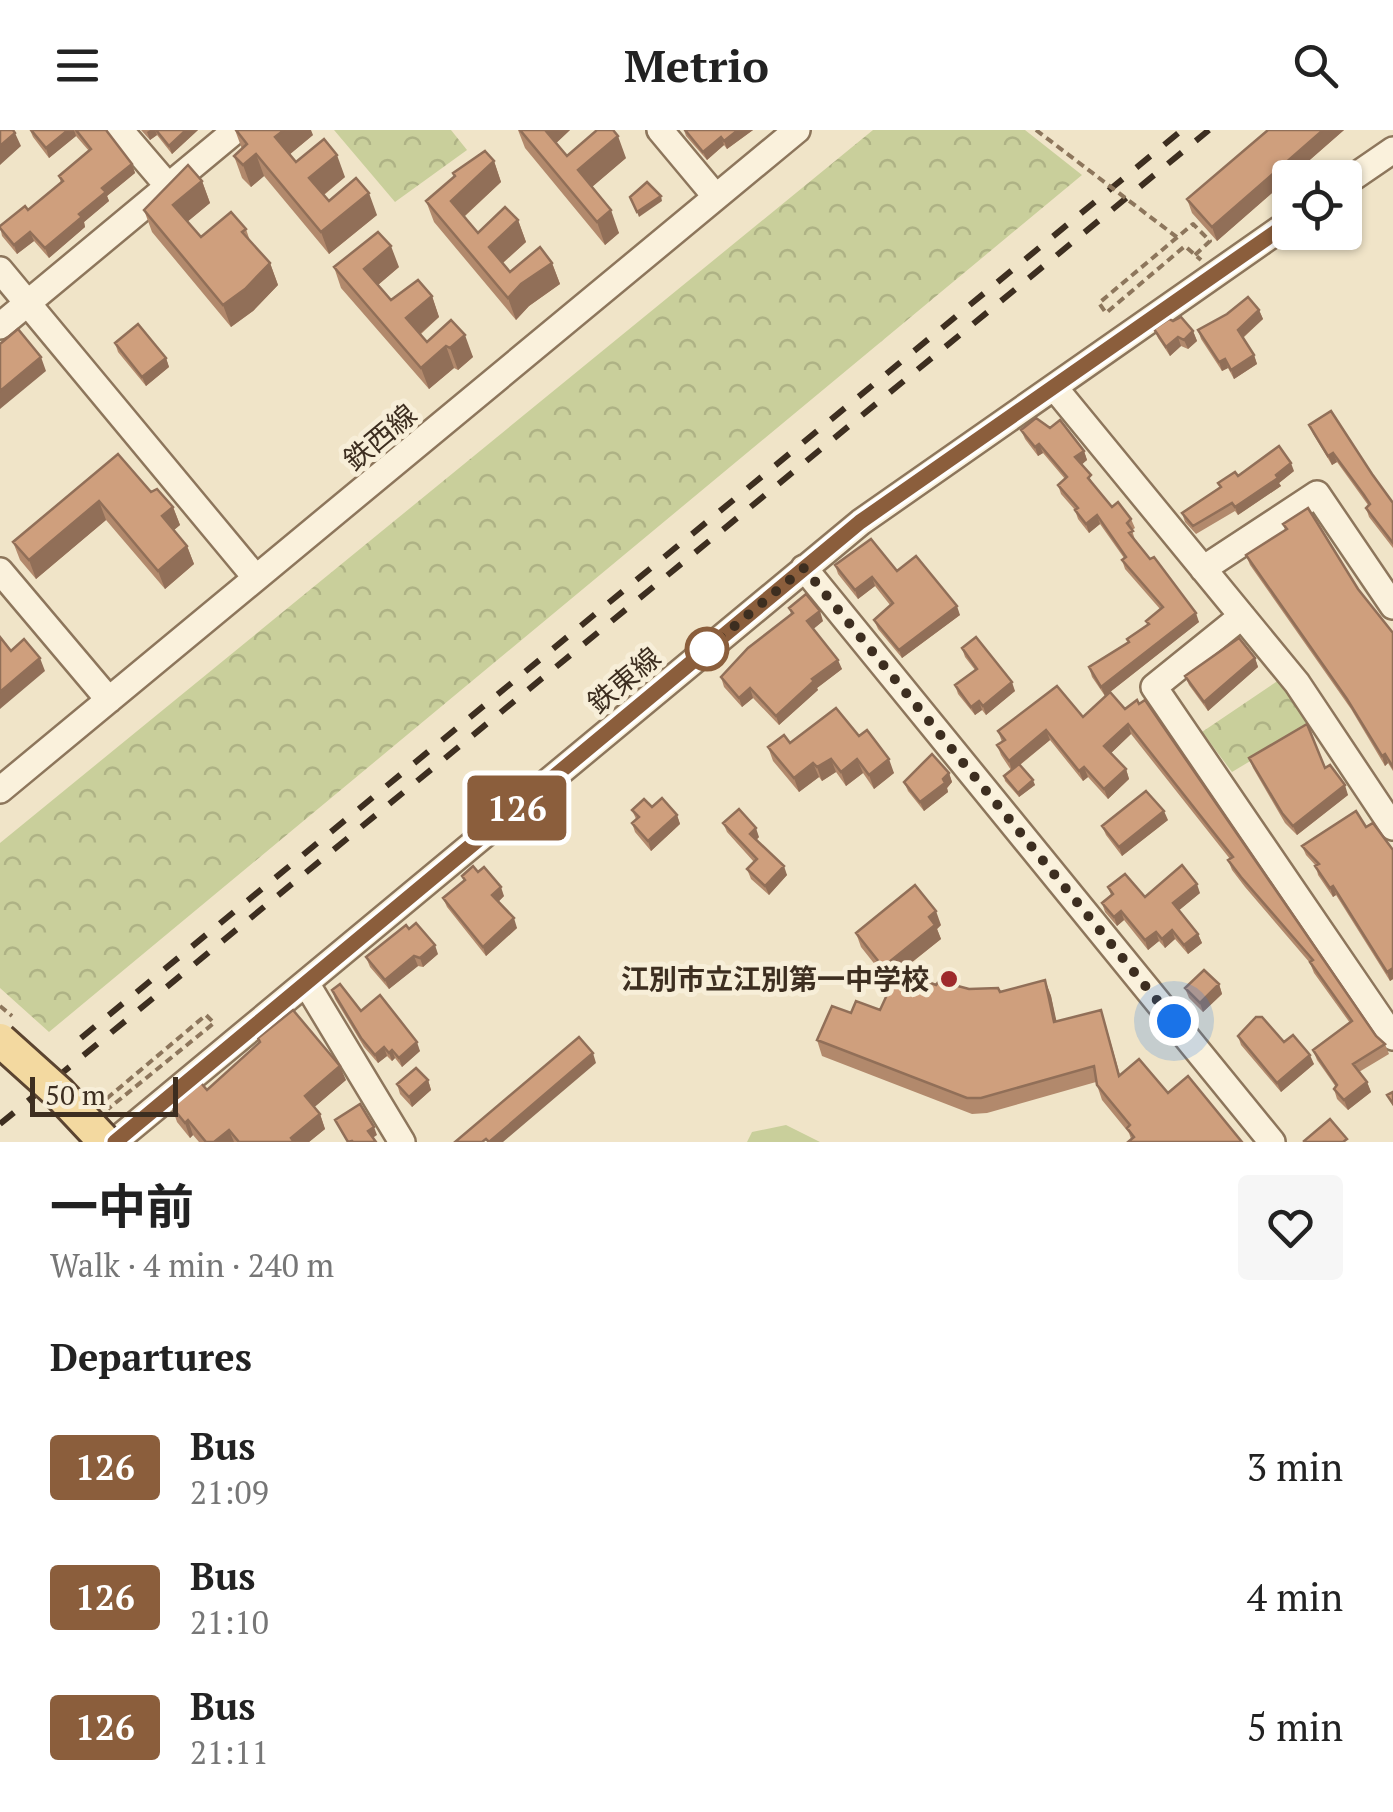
<!DOCTYPE html>
<html lang="en">
<head>
<meta charset="utf-8">
<style>
	:root { --surface:#fff; --page:#f6f6f6; --text:#222; --muted:#767676 }
	body { margin:0; font-family:"PT Serif","Noto Sans JP",serif; background:var(--page); color:var(--text); height:100vh; display:flex; flex-direction:column; font-size:38px; white-space:nowrap }
	* { box-sizing:border-box; margin:0 }
	p { font-size:32px; color:var(--muted) }
	.icon { flex:none; width:55px; height:55px; fill:none; stroke:currentColor; stroke-width:2; stroke-linecap:round; stroke-linejoin:round }
	.map { position:relative; height:1012px; overflow:hidden }
	.panel { display:flex; flex-direction:column; background:var(--surface); flex:1 }
	.panel>* { flex:none }
	.badge { padding:0 20px; border-radius:8px; font-size:35px; line-height:65px }
	.tools { position:absolute; left:1272px; top:30px; display:grid; gap:20px }
	.tools a { display:grid; place-items:center; width:90px; height:90px; border-radius:10px; background:var(--surface); box-shadow:0 2px 8px #0004; font-size:50px }
	.scale { position:absolute; left:30px; bottom:25px; width:148px; box-sizing:border-box; padding-left:10px; border:5px solid #3d2e20; border-top:0; font-size:28px; line-height:35px; white-space:nowrap; color:#3d2e20; -webkit-text-stroke:8px #f7eed8; paint-order:stroke }
	.you { position:absolute; width:50px; height:50px; margin:-25px; border:8px solid #fff; border-radius:50%; background:#1a73e8; box-shadow:0 0 0 15px #1a73e833 }
	.map>.badge { position:absolute; translate:-50% -50%; box-shadow:0 0 0 5px #fff }
	h2 { padding:0 50px; font-size:38px; line-height:90px }
	.round { display:grid; place-items:center; flex:none; width:105px; height:105px; border-radius:10px; background:var(--page) }
	.head { display:flex; align-items:center; justify-content:space-between; height:170px; padding:0 50px }
	h1 { font-size:48px; font-weight:700; line-height:75px }
	ul { padding:0; list-style:none }
	li { display:flex; align-items:center; gap:30px; height:130px; padding:0 50px }
	li div { flex:1 }
	li b { display:block; font-size:38px }
	li em { font-style:normal }
	li .badge { min-width:110px; font-weight:700; text-align:center }
	header { display:flex; justify-content:space-between; align-items:center; height:130px; padding:0 50px; background:var(--surface); font-size:45px; font-weight:700 }
	.map>svg:first-child { display:block }
	.forest { fill:url(#forest-crowns) }
	.pitch { fill:#c9cf9b }
	.lines { fill:none; stroke-linecap:round; stroke-linejoin:round }
	.minor-casing { stroke:#8d765c; stroke-width:30 }
	.path { stroke:#8d765c; stroke-width:4; stroke-dasharray:8 5; stroke-linecap:butt }
	.minor { stroke:#faf1dc; stroke-width:25 }
	.rail { stroke:#3d2e20; stroke-width:6; stroke-dasharray:18 18; stroke-linecap:butt }
	.major-bridge-casing { stroke:#5b4430; stroke-width:38; stroke-linecap:butt }
	.path-bridge { stroke:#8d765c; stroke-width:4; stroke-dasharray:8 5; stroke-linecap:butt }
	.major-bridge { stroke:#f3d9a0; stroke-width:32 }
	.wall { fill:#b2896c }
	.shaded-wall { fill:#916f58 }
	.building { fill:#cf9f7d; stroke:#916f58; stroke-width:2.5 }
	.line-casing { stroke:#fff; stroke-width:22 }
	.line { stroke:#8b5e3c; stroke-width:15 }
	.walk { stroke:#3d2e20; stroke-width:10; stroke-dasharray:0 18 }
	.stop-dot { fill:#fff; stroke:#8b5e3c; stroke-width:5 }
	.poi-dot { fill:#9e2a2b; stroke:#f7eed8; stroke-width:4 }
	.labels { text-anchor:middle; stroke-width:10; stroke-linejoin:round; paint-order:stroke }
	.street-label { font-size:28px; fill:#3d2e20; stroke:#f7eed8 }
	.poi-label { font-size:28px; font-weight:bold; fill:#3d2e20; stroke:#f7eed8; text-anchor:end }
</style>
</head>
<body>
<header><svg class="icon" aria-label="menu" viewBox="0 0 24 24"><path d="M4 6h16M4 12h16M4 18h16"/></svg>Metrio<svg class="icon" aria-label="search" viewBox="0 0 24 24"><circle cx="10" cy="10" r="6"/><path d="M15 15l6 6"/></svg></header>
<div class="map">
<svg width="1393" height="1012" viewBox="0 0 1393 1012">
	<defs>
		<pattern id="forest-crowns" width="20" height="18" patternUnits="userSpaceOnUse" patternTransform="scale(2.5)"><rect width="20" height="18" fill="#c9cf9b"/><path d="M2 6a3 3 0 1 1 6 0M12 15a3 3 0 1 1 6 0" fill="none" stroke="#aeb285"/></pattern>
	</defs>
	<rect width="100%" height="100%" fill="#f0e4c8"/>
	<path class="forest" d="M334,0h117l16,20 -72,52z
		M873,0h152l57,45 -1033,857 -49,-44v-145z
		M1279,550l33,44 -80,48 -30,-40z"/>
	<path class="pitch" d="M786,995l34,17h-73l5,-10z"/>
	<g class="lines">
		<g class="minor-casing">
			<path id="minor" d="M120,0l48,56
				M660,0l56,67
				M1345,53l48,-33
				M0,140l256,308
				M0,196l236,-196
				M1054,257l243,296 96,144
				M804,438l468,574
				M1203,439l114,-75 76,112
				M0,441l109,129
				M1242,486l-88,71 239,350
				M0,660l797,-660
				M306,853l96,159
				M114,1012l747,-620 429,-300"/>
		</g>
		<path class="path" d="M1195,125l15,-14 -17,-17 -94,79 7,10 79,-67 16,14"/>
		<use href="#minor" class="minor"/>
		<path class="rail" d="M81,908l1101,-908
			M0,994l1209,-994"/>
		<g class="major-bridge-casing">
			<path id="major-bridge" d="M0,910l59,53 46,49"/>
		</g>
		<path class="path-bridge" d="M1036,0l142,108
			M0,876l12,10
			M97,963l8,7 101,-85 8,8 -106,86"/>
		<use href="#major-bridge" class="major-bridge"/>
	</g>
	<path class="wall" d="M30,0h76l26,34 3,9 -28,23 2,5 -25,21 1,5 -36,31 -15,-17 -17,13 -15,-18 -2,-10 28,-16 33,-27 -2,-7 30,-25 -13,-15 -27,22 -16,-21z
		M141,0h57l-26,24 -15,-19 -7,5z
		M235,0l78,5 -23,19 6,8 49,15 -21,18 5,6 48,14 -48,39 -65,-78 -13,11 -9,-9 -8,-22 8,-7z
		M518,0h52l-14,13 11,13 59,2 -34,29 27,46 -14,12 -80,-97z
		M684,0h69l-26,19 -3,-4 -17,15 -21,-24z
		M1268,0h76l-127,111 -25,-28 -5,-14z
		M494,31l7,21 -37,35 14,16 40,-13 8,22 -23,21 7,9 42,-9 8,21 -31,22 -13,14 -82,-98 -8,-21 28,-24 -1,-4z
		M202,51l8,22 -23,19 14,15 45,-8 4,12 20,22 8,22 -25,26 -22,16 -79,-95 -8,-22z
		M334,137h65l-21,18 13,15 41,-4 7,21 -18,17 6,8 24,-22 22,37 -15,13 -4,-2 -25,21 -88,-101z
		M1259,180l4,9 -20,19 11,17 3,9 -23,15 -6,-11 -6,3 -21,-32 -3,-9z
		M1173,191l20,10 4,10 -9,8 -7,-3 -11,10 -12,-18 -4,-9z
		M115,213l51,15 3,9 -23,19 -28,-34z
		M1309,295l63,49 21,29v45l-24,-31 -3,-9 2,-3 -31,-43 -5,3 -19,-31z
		M1021,300l63,21 3,9 -6,4 13,21 18,22 19,12 4,9 -3,2 3,10 64,82 -94,74 -13,-19 -3,-10 39,-25 20,-17 -2,-4 14,-12 -35,-40 -3,-9 2,-2 -24,-34 -11,9 -11,-14 -3,-9 -14,-16 -3,-9 7,-6 -22,-26 -5,3 -13,-17z
		M118,324l33,38 22,15 7,18 -6,5 13,16 7,18 -29,25 -59,-69 -70,59 -16,-19 -7,-18z
		M1294,341l-15,12 2,3 -43,29 -3,-4 -39,23 -11,-12 -3,-9 38,-26 -2,-4 20,-7z
		M1283,394l75,65 35,44v138l-5,-8 -3,3 -34,-57 -101,-144 -4,-10 39,-25z
		M835,435l62,6 63,44 -58,43 -24,-29 -4,-9 16,-15 -15,-19 -17,13 -20,-25z
		M789,478l34,13 -10,8 29,40 -25,19 1,2 -39,35 -26,-27 -11,9 -18,-20 -3,-10 70,-63z
		M962,518l53,43 -29,24 -4,-5 -7,5 -17,-21 -3,-9 20,-15 -10,-13z
		M1255,528l3,9 -50,44 -19,-26 -4,-9z
		M1110,562l266,344 9,8 4,10 -30,18 8,10 4,10 -23,18 -11,-11 -3,-10 2,-2 -19,-27 -4,-10 37,-27 -36,-50 -4,-10 -65,-76 -13,-17 -4,-10 2,-1 -99,-125 -20,19 15,16 3,10 -21,20 -20,-22 -5,4 -33,-41 -30,25 15,20 -16,12 -14,-16 -1,-5 7,-6 -10,-15 -4,-10 5,-3 -4,-11 85,-14z
		M859,606l35,37 -20,16 -11,-16 -17,13 -10,-14 -14,9 -3,-4 -20,15 -26,-31 -5,-14z
		M1249,628l76,10 23,27 -51,40 -12,-12 -32,-55z
		M949,643l3,9 -5,6 1,4 -24,19 -16,-20 -4,-9z
		M652,677l25,8 3,9 -29,27 -16,-19 -3,-9 4,-4 -4,-9z
		M1168,690l-46,36 -16,-21 -4,-9z
		M723,693l36,14 -3,3 31,35 -18,20 -18,-16 -4,-10 7,-7 -27,-30z
		M1366,697l27,23v129l-3,2 -54,-86 -3,2 -15,-22 -2,-9 -10,-11 -4,-9z
		M462,746l42,20 -6,6 19,26 -31,28 -39,-49 -4,-9 21,-17z
		M1108,757l37,10 55,-4 -21,17 19,24 4,9 -14,11 -13,-15 -10,9 -6,-7 -11,9 -24,-30 -7,6 -12,-14 -3,-9 9,-8z
		M941,795l-4,4 4,10 -41,33 36,13 64,7 45,-12 6,16 5,26 50,4 14,49 48,18 -37,46 -2,-6 -27,-33 -6,-18 -109,31 -15,1 -150,-58 -5,-16 34,-27 29,-3 16,-35 -8,6 -27,-34 -5,-14z
		M438,824l-15,13 -5,-1 -29,23 -19,-22 -4,-10z
		M1219,854l3,10 -19,18 -14,-14 -4,-10z
		M332,860l29,21 59,40 -18,16 -7,-9 -3,3 -5,-5 -9,7 -14,-16 -29,-48z
		M1238,906l46,6 30,22 -33,28 -40,-47z
		M258,908l88,42 -32,27 6,7 5,15 -16,13h-110l-6,-7 -3,3 -13,-16 -5,-15 35,-17 52,-47z
		M428,950l3,10 -19,17 -12,-13 -3,-10z"/>
	<path class="shaded-wall" d="M68,0h6l2,6 -27,22 -3,-10z
		M150,0h5l2,5 -7,5 -3,-8z
		M186,0h12l-26,24 -3,-8z
		M284,0h27l2,5 -30,25 -8,-23z
		M543,0h27l-20,19z
		M738,0h15l-26,19 -3,-8z
		M1323,0h21l-127,111 -5,-14z
		M15,3l6,13 -21,19v-19z
		M618,6l8,22 -40,34 -8,-22z
		M721,7l3,8 -17,15 -4,-8z
		M256,24l8,22 -13,11 -8,-22z
		M337,25l8,22 -28,23 -8,-22z
		M494,31l7,21 -43,40 -7,-21z
		M132,34l3,9 -28,23 2,5 -25,21 1,5 -36,31 -4,-10 57,-60z
		M202,51l8,22 -29,24 -8,-22z
		M369,63l8,22 -48,39 -8,-22z
		M661,66l1,5 -23,16 -2,-5z
		M611,80l8,23 -14,12 -8,-23z
		M518,90l8,22 -29,26 -8,-21z
		M30,102l4,9 -17,13 -3,-9z
		M391,116l8,21 -27,23 -8,-21z
		M270,133l8,22 -25,26 -22,16 -8,-22z
		M552,133l8,21 -31,22 -13,14 -8,-22 13,-14z
		M432,166l7,21 -25,22 -8,-21z
		M1259,180l4,9 -22,20 -3,-9z
		M1193,201l4,10 -9,8 -4,-9z
		M465,205l8,22 -15,13 -8,-22z
		M1178,207l3,9 -11,10 -4,-9z
		M446,216l8,22 -25,21 -8,-21z
		M1254,225l3,9 -23,15 -3,-9z
		M41,227l5,14 -46,38v-18z
		M166,228l3,9 -23,19 -4,-9z
		M1225,229l3,9 -6,3 -3,-9z
		M1039,314l4,9 -5,3 -3,-9z
		M1084,321l3,9 -8,7 -4,-10z
		M1333,323l4,9 -5,3 -4,-9z
		M1291,333l3,8 -15,12 2,3 -43,29 -3,-8z
		M99,371l7,19 -70,59 -7,-19z
		M173,377l7,18 -11,9 -7,-18z
		M1097,385l3,9 -11,9 -3,-9z
		M187,416l7,18 -29,25 -7,-18z
		M872,447l3,9 -17,13 -3,-9z
		M957,476l3,9 -58,43 -3,-8z
		M820,481l3,10 -12,10 -4,-10z
		M1196,483l3,9 -94,74 -4,-9z
		M40,528l5,13 -45,38v-17z
		M1255,528l3,9 -50,44 -4,-9z
		M838,530l4,9 -25,19 1,2 -39,35 -3,-9 36,-37z
		M1012,552l3,9 -29,24 -3,-9z
		M750,558l3,10 -11,9 -3,-9z
		M979,571l3,9 -7,5 -4,-8z
		M1128,594l3,10 -23,22 -4,-10z
		M1046,600l4,10 -38,31 -3,-10z
		M1385,624l3,9 -3,3 -3,-10z
		M831,629l5,13 -14,9 -5,-14z
		M857,629l6,14 -17,13 -5,-14z
		M889,629l5,14 -20,16 -5,-14z
		M813,633l6,14 -20,15 -5,-14z
		M1084,637l4,10 -5,4 -4,-10z
		M1126,639l3,10 -21,20 -4,-10z
		M949,643l3,9 -5,6 1,4 -24,19 -4,-9z
		M1033,650l2,5 -16,12 -1,-4z
		M1345,655l3,10 -51,40 -4,-9z
		M1164,681l4,9 -46,36 -3,-9z
		M677,685l3,9 -29,27 -3,-10z
		M756,698l3,9 -6,6 -3,-9z
		M784,736l3,9 -18,20 -4,-9z
		M1197,754l3,9 -23,19 -4,-9z
		M1333,756l3,9 -3,2 -3,-9z
		M501,757l3,9 -9,9 -3,-10z
		M936,781l5,14 -4,4 4,10 -53,42 -5,-14 46,-50z
		M1121,781l3,9 -7,6 -3,-9z
		M514,788l3,10 -31,28 -3,-9z
		M1172,800l3,9 -10,9 -3,-9z
		M1156,802l3,9 -11,9 -3,-10z
		M1198,804l4,9 -14,11 -4,-9z
		M435,815l3,9 -15,13 -3,-9z
		M414,826l4,10 -29,23 -4,-9z
		M1393,838v11l-3,2 -3,-9z
		M1045,850l6,16 9,41 -6,-15z
		M1219,854l3,10 -19,18 -3,-9z
		M417,912l3,9 -18,16 -3,-9z
		M384,917l3,9 -9,7 -3,-8z
		M392,920l3,8 -3,3 -3,-8z
		M593,923l3,10 -93,79h-14z
		M1310,925l4,9 -33,28 -4,-9z
		M340,936l6,14 -36,31 -5,-15z
		M428,950l3,10 -19,17 -3,-10z
		M1367,952l4,10 -23,18 -4,-10z
		M320,984l5,15 -16,13h-17l-1,-4z
		M188,990l5,15 -3,3 -5,-15z
		M374,997l3,8 -6,4 -3,-8z
		M229,1000l5,12h-20z"/>
	<path class="building" d="M0,0h13l2,3 -15,13z
		M31,0h37l-22,18z
		M76,0h30l26,34 -30,24 4,4 -27,22 3,3 -37,31 -15,-16 -16,13 -14,-17v-2l25,-20 3,4 35,-29 -4,-5 32,-27z
		M156,0h30l-17,16z
		M236,0h48l-9,7 21,25 28,-23 13,16 -28,23 20,23 27,-23 13,15 -48,39 -65,-78 -13,11 -9,-9 13,-12z
		M520,0h25l22,26 30,-26h16l5,6 -40,34 33,40 -14,12z
		M685,0h53l-14,11 -3,-4 -18,15z
		M1268,0h55l-111,97 -25,-28z
		M485,21l9,10 -43,40 27,32 27,-26 13,13 -29,27 21,25 30,-25 12,16 -31,21 -13,14 -82,-97 29,-25 -2,-3z
		M188,35l14,16 -29,24 28,32 30,-25 15,17 -4,3 28,31 -25,26 -22,16 -79,-95z
		M647,52l14,14 -24,16 -7,-15z
		M378,102l13,14 -27,23 27,31 27,-20 14,16 -26,22 21,24 24,-22 14,15 -15,13 -4,-2 -25,22 -87,-101z
		M1248,167l11,13 -21,20 16,25 -23,15 -6,-11 -6,3 -21,-32 29,-16z
		M1181,187l12,14 -9,9 -6,-3 -12,10 -12,-18 15,-10 4,2z
		M138,194l28,34 -24,19 -27,-34z
		M18,199l23,28 -41,34v-47z
		M1331,281l41,63 21,29v40l-27,-35 4,-4 -6,-9 -31,-42 -5,3 -19,-31z
		M1036,288l14,10 10,-8 24,31 -9,6 16,18 -3,3 24,29 6,-5 13,17 -4,4 6,8 -4,2 21,26 4,-2 42,56 -95,74 -12,-20 40,-25 -2,-3 22,-15 -3,-3 17,-14 -41,-47 4,-3 -29,-42 -11,9 -11,-14 3,-2 -20,-23 9,-8 -28,-33 -4,3 -14,-17z
		M1279,316l12,17 -15,12 2,3 -43,29 -3,-4 -39,23 -11,-13 39,-26 -3,-4 17,-11 3,4z
		M118,324l33,38 6,-3 16,18 -11,9 25,30 -29,25 -59,-70 -70,59 -16,-18z
		M1308,378l50,81 35,44v134l-8,-13 -3,2 -35,-57 -101,-144 41,-26 -4,-5z
		M871,409l26,32 19,-15 41,50 -58,44 -25,-30 19,-17 -21,-26 -17,13 -20,-25z
		M806,464l14,17 -13,10 31,39 -26,19 2,2 -38,35 -26,-28 -11,10 -18,-21 27,-29 45,-35 -4,-5z
		M0,507l11,14 13,-12 16,19 -40,34z
		M976,507l36,45 -29,24 -4,-5 -8,6 -16,-22 22,-16 -15,-21z
		M1239,508l16,20 -51,44 -19,-26z
		M1057,556l26,31 27,-25 15,17 12,-9 2,4 6,-4 231,336 9,8 -32,20 14,18 -23,18 -10,-11 3,-4 -24,-35 39,-29 -42,-59 3,-2 -72,-83 -13,-17 5,-3 -105,-133 -24,22 22,23 -22,20 -20,-22 -5,4 -33,-41 -37,31 -12,-16 8,-5 -7,-9z
		M836,578l23,28 8,-6 22,29 -20,16 -12,-16 -16,13 -10,-13 -14,8 -4,-4 -19,15 -26,-31 16,-12 6,8z
		M1307,594l18,44 5,-3 15,20 -52,41 -11,-13 -33,-55z
		M932,624l17,19 -6,6 2,4 -25,19 -16,-20z
		M1019,634l14,16 -15,13 -14,-17z
		M1146,661l18,20 -45,36 -17,-21z
		M662,668l15,17 -29,26 -16,-18 7,-6 -7,-7 12,-11 8,8z
		M739,679l17,19 -6,6 34,32 -19,20 -18,-17 10,-10 -34,-36z
		M1356,681l10,16 7,-4 20,27v118l-6,4 -54,-86 -3,2 -15,-22 4,-2 -17,-18z
		M1182,735l15,19 -24,19 25,31 -14,11 -12,-15 -10,9 -6,-7 -11,8 -24,-29 -7,6 -12,-14 11,-9 -5,-7 17,-13 20,23z
		M473,736l5,6 6,-5 17,20 -9,8 22,23 -31,29 -40,-49 22,-18 -3,-4z
		M915,755l21,26 -7,6 6,8 -52,42 -27,-34z
		M416,793l19,22 -15,13 -6,-2 -29,24 -19,-23 40,-32 3,4z
		M1204,840l15,14 -19,19 -15,-15z
		M898,841l38,14 3,-4 30,8 29,-1 2,4 45,-12 9,42 47,-12 18,66 20,-17 29,34 20,-17 54,66h-114l6,-5 -7,-9 3,-3 -33,-40 -3,-19 -113,32h-14l-150,-58 15,-34 19,7 5,-12 24,9z
		M340,854l21,27 19,-16 37,47 -18,16 -7,-8 -3,3 -5,-6 -9,8 -14,-17 -29,-48z
		M293,880l47,56 -35,30 15,18 -29,24 3,4h-55l-10,-12 -15,12h-8l-18,-22 -3,3 -13,-16 29,-24 6,7 53,-48 -2,-4z
		M1256,887h6l22,25 9,-7 17,20 -33,28 -39,-47z
		M579,907l14,16 -104,89 -3,-3 -4,3h-27z
		M416,938l12,12 -19,17 -12,-13z
		M1393,962v12l-6,-9z
		M360,974l14,23 -6,4 8,11h-23l-1,-1 -4,1 -13,-22z
		M1330,989l17,20 -4,3h-38l-1,-1z"/>
	<g class="lines">
		<g class="line-casing">
			<path id="line" d="M115,1012l745,-620 430,-300"/>
		</g>
		<use href="#line" class="line"/>
		<path class="walk" d="M707,519l97,-81 370,453"/>
	</g>
	<circle class="stop-dot" cx="707" cy="519" r="20"/>
	<circle class="poi-dot" cx="949" cy="849" r="10"/>
	<g class="labels">
		<g class="street-label">
			<text transform="translate(380 307) rotate(-40)" y="10">鉄西線</text>
			<text transform="translate(624 550) rotate(-40)" y="10">鉄東線</text>
		</g>
		<g class="poi-label">
			<text x="929" y="859">江別市立江別第一中学校</text>
		</g>
	</g>
</svg>
<div class="tools">
<a><svg class="icon" aria-label="locate" viewBox="0 0 24 24"><circle cx="12" cy="12" r="6"/><path d="M12 2v4M12 18v4M2 12h4M18 12h4"/></svg></a>
</div>
<div class="scale">50 m</div>
<div class="you" style="left:1174px;top:891px"></div>
<b class="badge" style="left:517px;top:678px;background:#8b5e3c;color:#fff">126</b>
</div>
<section class="panel">
<div class="head"><div><h1>一中前</h1><p>Walk · 4 min · 240 m</p></div><a class="round"><svg class="icon" aria-label="heart" viewBox="0 0 24 24"><path d="M12 20l-8-8c-3-5 5-10 8-4 3-6 11-1 8 4z"/></svg></a></div>
<h2>Departures</h2>
<ul>
<li><span class="badge" style="background:#8b5e3c;color:#fff">126</span><div><b>Bus</b><p>21:09</p></div><em>3 min</em></li>
<li><span class="badge" style="background:#8b5e3c;color:#fff">126</span><div><b>Bus</b><p>21:10</p></div><em>4 min</em></li>
<li><span class="badge" style="background:#8b5e3c;color:#fff">126</span><div><b>Bus</b><p>21:11</p></div><em>5 min</em></li>
</ul>
</section>
</body>
</html>
